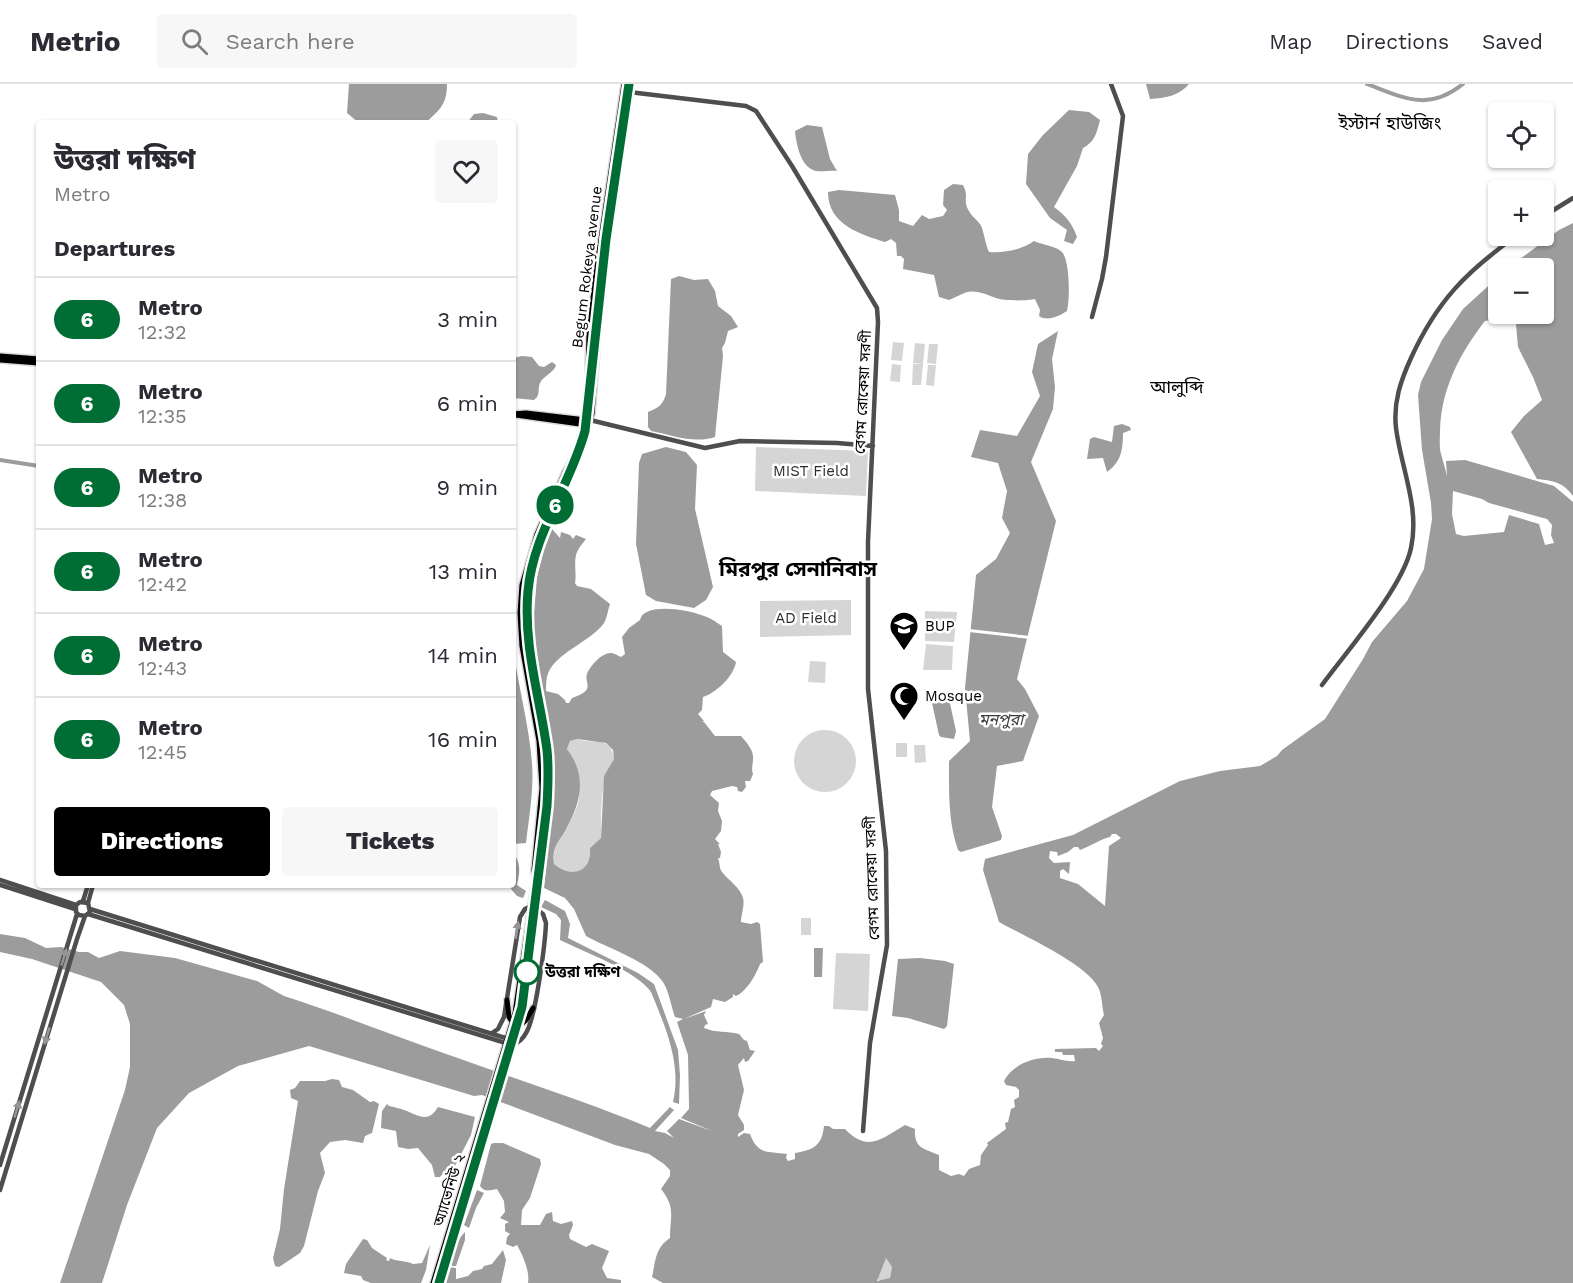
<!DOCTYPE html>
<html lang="en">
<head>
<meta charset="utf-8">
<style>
	:root { --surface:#fff; --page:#f7f7f7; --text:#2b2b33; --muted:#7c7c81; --line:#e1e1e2; --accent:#000 }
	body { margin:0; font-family:"Work Sans","Noto Sans Bengali",sans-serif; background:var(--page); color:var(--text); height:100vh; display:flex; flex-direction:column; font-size:22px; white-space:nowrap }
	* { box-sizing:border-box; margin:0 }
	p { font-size:20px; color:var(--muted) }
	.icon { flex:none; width:33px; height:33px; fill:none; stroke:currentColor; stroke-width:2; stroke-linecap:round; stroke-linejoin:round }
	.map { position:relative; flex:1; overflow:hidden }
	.drawer { position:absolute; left:36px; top:36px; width:480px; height:768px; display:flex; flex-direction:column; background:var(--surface); border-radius:6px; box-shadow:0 2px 4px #0004 }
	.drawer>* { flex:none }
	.badge { padding:0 12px; border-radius:20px; font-size:21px; line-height:39px }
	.fabs { position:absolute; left:1488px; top:18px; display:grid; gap:12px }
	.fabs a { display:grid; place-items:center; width:66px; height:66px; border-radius:6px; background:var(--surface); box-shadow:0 2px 4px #0004; font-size:30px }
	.map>.badge { position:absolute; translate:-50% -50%; box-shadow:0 0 0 3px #fff }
	h2 { padding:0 18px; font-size:22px; line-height:54px }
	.round { display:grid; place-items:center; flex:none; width:63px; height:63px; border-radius:6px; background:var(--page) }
	.overview { display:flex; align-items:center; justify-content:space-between; height:102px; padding:0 18px }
	h1 { font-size:28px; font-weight:800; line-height:45px }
	.cta { display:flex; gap:12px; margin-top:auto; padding:12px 18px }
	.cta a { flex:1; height:69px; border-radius:6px; background:var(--accent); color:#fff; font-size:24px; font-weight:800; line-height:69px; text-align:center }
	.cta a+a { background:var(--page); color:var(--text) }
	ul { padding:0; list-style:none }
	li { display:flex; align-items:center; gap:18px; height:84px; padding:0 18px; border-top:2px solid var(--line) }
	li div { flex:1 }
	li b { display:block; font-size:22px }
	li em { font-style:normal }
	li .badge { min-width:66px; font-weight:700; text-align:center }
	header { display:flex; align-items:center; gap:36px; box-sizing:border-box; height:84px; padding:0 30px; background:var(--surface); border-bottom:2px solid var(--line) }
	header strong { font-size:28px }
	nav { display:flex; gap:33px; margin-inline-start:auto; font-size:21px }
	.search { width:420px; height:54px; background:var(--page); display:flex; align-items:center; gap:15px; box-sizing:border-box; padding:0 21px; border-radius:6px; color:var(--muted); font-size:22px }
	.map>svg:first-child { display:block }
	.green { fill:#d5d5d5 }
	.water { fill:#9c9c9c; fill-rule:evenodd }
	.pier { fill:#fff }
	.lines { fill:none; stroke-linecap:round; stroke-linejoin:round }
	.canal { stroke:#9c9c9c; stroke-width:4 }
	.major-casing { stroke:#dbdbdb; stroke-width:8 }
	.minor { stroke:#4e4e4e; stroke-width:4.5 }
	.major { stroke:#000; stroke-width:5 }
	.rail-casing { stroke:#000; stroke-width:4 }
	.rail { stroke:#fff; stroke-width:1.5; stroke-dasharray:4.5; stroke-linecap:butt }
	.oneway { fill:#959595 }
	.line-casing { stroke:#fff; stroke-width:14 }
	.line { stroke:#006e34; stroke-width:9 }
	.stop-dot { fill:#fff; stroke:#006e34; stroke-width:3 }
	.labels { text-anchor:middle; stroke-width:5; stroke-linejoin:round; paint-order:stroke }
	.street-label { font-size:15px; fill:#000; stroke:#fff }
	.park-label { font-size:15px; fill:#2c2c2c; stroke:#fff }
	.poi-label { font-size:15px; fill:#000; stroke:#fff; text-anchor:start }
	.stop-label { font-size:15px; font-weight:bold; fill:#000; stroke:#fff; text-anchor:start }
	.water-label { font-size:16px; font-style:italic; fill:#3d3d3d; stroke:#fff }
	.quarter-label { font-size:18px; fill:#000; stroke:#fff }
	.district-label { font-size:21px; font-weight:bold; fill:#000; stroke:#fff }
</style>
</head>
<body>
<header>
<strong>Metrio</strong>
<div class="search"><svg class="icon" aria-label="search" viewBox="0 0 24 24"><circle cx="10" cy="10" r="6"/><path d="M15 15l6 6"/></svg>Search here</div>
<nav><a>Map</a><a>Directions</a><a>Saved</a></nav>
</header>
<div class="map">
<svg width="1573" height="1199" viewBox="0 0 1573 1199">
	<rect width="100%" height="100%" fill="#fff"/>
	<path class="green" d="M893,258l11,1 -2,18 -11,-1z
		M915,259l10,1 -4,41h-9l1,-21h9l-9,-1z
		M929,260h9l-2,20 -9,-1z
		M892,280l9,1 -1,17 -10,-1z
		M928,281h8l-2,21 -8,-1z
		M756,363l112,4 -2,45 -111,-5z
		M851,516v35l-91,2v-36z
		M925,527l32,1 -3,30 -29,-1z
		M926,560l27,2 -1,24h-29z
		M810,577l16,1 -1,21 -17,-1z
		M794 677a31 31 0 1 1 62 0a31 31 0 1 1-62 0Z
		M577,655c17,6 34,-4 37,20 -14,21 -13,54 -13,79l-11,10c2,25 -18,31 -36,16 -4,-27 28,-46 25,-74 0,-7 -2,-13 -4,-19 -2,-8 -2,-15 -8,-22l3,-8z
		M896,659h11v14h-11z
		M914,661h11l1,17 -11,1z
		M801,834h10v17h-10z
		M836,869l34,1 -2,57 -35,-2z
		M884,1171l8,12 -2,11 -9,3 -7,-4z"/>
	<path class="water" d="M349,0h98c0,20 -7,26 -22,39h-66l-12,-10z
		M1146,0h43c-10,12 -24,14 -39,15z
		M1069,26l20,2 11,8c-3,12 -5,22 -17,28l-6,18 -23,41c12,9 18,16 23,30l-4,7 -9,-3 3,-11 -17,-12 -24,-34 2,-30 15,-19z
		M483,29l14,4 1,6h-31l7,-9z
		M807,41l15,2 8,32 7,12c-7,-1 -18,2 -24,-1 -13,-5 -17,-28 -18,-39z
		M953,100l10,1c5,11 2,10 3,19 2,9 9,14 14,20 4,6 5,20 9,28 16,1 32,-2 45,-11 9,4 22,5 28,11 8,9 8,47 5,59 -8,5 -19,11 -28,5l1,-6 -5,-11c-8,2 -32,2 -39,-1 -9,-3 -18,-8 -28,-6 -6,1 -13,6 -19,8l-10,-3 -5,-22 -31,-6 1,-10 -3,-3h-4l-1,-13 -5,-4 -6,3c-26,-8 -57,-18 -57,-50l11,-2 56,5 4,15v11l14,5 9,-11 7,4 14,-3 4,-6 -4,-5 1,-15z
		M1573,139v273c-10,-14 -19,-15 -36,-17l-26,-47 13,-16 18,-16 -9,-23 -15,-30 -2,-23 -12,-6 -19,3c-25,32 -44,68 -45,110 0,7 -1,16 1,23 2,7 4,14 6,22l-1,-15 19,-1 89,26 19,16v781h-910l-11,-6c4,-17 3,-29 18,-39 0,-22 6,-30 -9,-49l9,-13v-6l-6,-6 -15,-10 -34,-9 -133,-50 -8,1 -165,-50 -71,20 -49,27 -32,35 -30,77 -25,78h-42l65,-193 5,-23v-43l-6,-19 -23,-23 -69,-23 -32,-7v-18l25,4 21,10 15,-1 18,5h9l11,6 21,-7 55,7 82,23 27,15c57,18 112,41 168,60 66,24 133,45 198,72l20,-21 4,3 -19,21 10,2 9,5 -7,-7 12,-12 33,12 -31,-13 8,-9v-4l-1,-50 -11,-33 6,-3 -8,-2c-4,-11 -6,-26 -12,-35 -14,-21 -56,-34 -77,-46l-12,-27 -9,-11 -21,-10 7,-72 2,-50 -20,-139 4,-50 7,-27 8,-21 8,9 1,-6 9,3 3,4 3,-4 10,4c-3,4 -7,8 -9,13 -4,10 0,21 -2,31l2,3 14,3 19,15c-2,6 -3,14 -6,19 -13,19 -52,31 -57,54 -1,5 -1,10 -1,14l12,3 7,6 1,3h3l3,-5c6,-2 13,-5 15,-9 2,-5 -2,-9 0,-15 3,-8 15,-22 25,-21 4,1 6,3 9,4l4,-3 -3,-17 7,-9 11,-8c4,-18 48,-10 61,-5 8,2 15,7 21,11l1,26 13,10c-2,14 -20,31 -33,35l-1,13 -4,4 6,7 -2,1h2l11,14h26c5,6 13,14 12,23 0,6 -2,9 0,15l-3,7h-5l1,6 -4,5 -4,-1 -1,-4 -5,-1 -20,5 -2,4 9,8 -1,8 4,10 -1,10 -6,8 5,5h-2l3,8 -1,6h-2c2,5 1,10 4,14 6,8 18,15 21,26 2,6 -2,17 -2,24l10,2 6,-2 3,2 3,38 -3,2c-4,11 -14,28 -24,32l-3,-2v3l-8,5 -12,-3 -2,8 -27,12 22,-8 -2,4 4,9 -3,1 -1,3c12,5 23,3 35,6l5,6 3,1 3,9 5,1 -7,10 -3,1 -1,-4 -6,7 6,25 -6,25 6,10v5l-6,4v3l6,-4 6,1c8,21 17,17 37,20l-1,4 2,3 7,-2v-6c18,-3 27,-7 29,-27h5l4,3h12c23,24 36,10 60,-4l10,4c-1,20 9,19 24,26v15l12,6 8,-2 5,2 5,-7 11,-4 1,-10 7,-10 -1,-2 19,-14 -1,-6 3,-1 3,-13 4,-2 -1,-7 5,-3v-7l-3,-3 -10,-2 -2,-4c8,-16 30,-25 48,-23 9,1 15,4 23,3l-1,-6h-11l-1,-3h-7v-3l41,-1 3,3 4,-5 -2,-2 2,-6 -4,-15 5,-8c-2,-8 -2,-21 -6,-28 -13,-24 -74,-51 -99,-65l-16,-52 2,-11 88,-24 107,-54 40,-10 40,-5 17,-10 5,-6 43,-31 38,-60 9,-17 35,-41 17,-32 8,-50 -1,-16 -9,-53 -4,-55 3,-13 21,-42 21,-31 35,-32v37h46v-46h-36l51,-38zM1453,407l29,8 7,4 58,16 5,6 -1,10 3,8 -9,2 -6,-21 -30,-9 -5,17 -40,4 -8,-2 -4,-20zM577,655l29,4 7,7 1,9 -10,17 -3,62 -11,10c2,24 -18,31 -36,16 -3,-19 7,-23 14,-39 14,-26 18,-51 -1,-76l3,-8zM1112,750h4l5,4 -12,8 -4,60 -27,-22 -18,-6v-7l3,-2 6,5 1,-12 -16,1 -5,-5 1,-7 7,1 1,4 10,-4 6,-5h4l2,3c9,-3 23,-12 30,-13zM886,1174l6,9 -2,11 -13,3z
		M679,192l15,4 14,-1 7,12 3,15 13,10 7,11 -10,4 -3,12 -3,5 1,8 -8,81c-21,7 -43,-2 -64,-6l-3,-4v-15c10,-4 15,-7 18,-18l5,-115z
		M1058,247l-6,28 3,28 -2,22 -22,53 25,59 -39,158 8,10 14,27 -16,45 -26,5 -5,41 10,29 -1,4 -40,12 -3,-2c-10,-29 -9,-58 -9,-89l21,-20 -5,-53 11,-113 20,-16 14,-26 -8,-15 5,-27 -9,-28 -27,-6 9,-27 37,6 23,-40 -8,-24 6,-28z
		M522,272l10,1 7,9 5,1 8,-5 4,3c-2,8 -12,10 -16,18 -3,7 1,12 -6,17l-21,-2v-40z
		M1122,340l8,3 1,3 -8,3c0,17 -2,29 -16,39l-4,-14 -16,1 3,-20 4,-2 18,5 2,-16z
		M666,363l20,5 11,13 -2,44 18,78 -7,13 -12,8 -38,-7 -10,-6 -10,-51 3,-81 3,-9z
		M513,563c5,39 16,77 19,116 2,27 -3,54 -6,80l-13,1z
		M945,612l4,3 7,32 -2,8 -13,-2 -2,-2 -7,-32 2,-4z
		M513,768c8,11 7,20 4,33l9,6 -3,7 -6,-2 -6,-7z
		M545,816l20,11 5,13 -2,14 70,35 16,11 24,66 2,25 -1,29 -6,-2c9,-38 -8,-76 -22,-110 -14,-21 -67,-40 -91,-52l1,-20 -5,-6 -15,-7z
		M814,864h9l-1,29h-8z
		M920,874l25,3 9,3 -7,62 -3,3 -36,-11 -16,-2 6,-57z
		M332,995l7,1 3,7 11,3 17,12 4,-1 5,3 -7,29 -7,3 -2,7 -18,-3 -15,2 -10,11 5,20 -7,18 -14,55 -4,7 -21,14 -4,-1 -2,-8 7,-29 4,-40 14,-88 -7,-3 -1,-8 5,-2 5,-7h25z
		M387,1020l2,2c5,1 10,2 15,4 14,5 24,14 34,-3l37,10 -4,18 -17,33h-6l-8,9h-5l-3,-12 -14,-17 -10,1 -10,-2 -2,-16 -15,-3 1,-17z
		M494,1059h9l37,16 1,5 -11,34 -8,12 -1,15h19l6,-11 6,-2 1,9 8,3 11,-3 1,4 -4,10 1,4 16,8 6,-3 17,7 -7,17 5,10 14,2v3h-93c2,-12 -5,-27 -11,-38l-4,2 -7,-3 1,-7 3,-3 -5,-3v-7l4,-2 -9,-4 5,-6 -1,-11 -7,-12c-7,1 -12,4 -17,-3l11,-42z
		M477,1106l7,3 -8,15 -7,20 -5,-3z
		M465,1148v8l-9,26h-4c-3,-10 6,-27 13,-34z
		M363,1155l4,1 5,8 15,10 -1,2 3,1 1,-3c6,4 16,2 23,6l9,-1 8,-18 -4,25 -5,13h-50l-8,-3 -2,-4 -17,-3 2,-9z
		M503,1166l3,10 -5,23h-56l3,-16 8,1v11l12,-3 5,-5 9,-2 2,-3 8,-2z"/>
	<path class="pier" d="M969,545l61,7v3l-61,-7z"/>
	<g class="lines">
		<path class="canal" d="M1367,0c37,14 61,28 96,0
			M0,376l39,6"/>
		<g class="major-casing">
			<path id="major" d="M0,272l39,3
				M0,276l39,3
				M513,330l13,-1 60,7
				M516,331l71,10
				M576,368l11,-40 2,-78 7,-62 28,-188
				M507,916l2,17 5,8 5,1 7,-6 7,-12
				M433,1199l82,-270 19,-128
				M440,1199l74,-239 11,-46 12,-105 -3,-23 8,-82 -3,-47 -17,-95 -2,-33 2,-28 15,-51 28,-62 11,-20 5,-4 11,-34 11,-143 27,-187"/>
		</g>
		<path class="minor" d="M629,8l117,14 10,5 36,55 85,142 1,14 -10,220v147l18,162 1,94 -17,98 -7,88
			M1544,132l29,-18
			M1092,233l10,-38 4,-22 17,-141 -12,-32
			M590,336l115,28 35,-7 97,2 36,3
			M1322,601c25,-34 81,-98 89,-137 9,-41 -10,-80 -15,-120 -3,-26 5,-48 15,-70 26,-57 55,-86 105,-122
			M0,796l76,25
			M0,801l75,24
			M83,817l5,-16
			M88,819l5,-18
			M90,825l425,132
			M88,830l424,131c6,-2 11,-6 14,-12 10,-16 19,-89 20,-110l-3,-9 -7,-5
			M492,949l6,-4 6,-12 16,-100 5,-8 6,-3
			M0,1081l77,-251
			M0,1106l77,-251 8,-23 5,-4 -2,-9 -8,-1 -4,3v7l3,3 6,1"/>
		<use href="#major" class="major"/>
		<g class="rail-casing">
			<path id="rail" d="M441,1199l83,-275 23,-175 4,-54 -3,-30 -17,-103 -1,-50 4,-28 8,-26 41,-94 5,-18 19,-191 11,-60 14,-95"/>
		</g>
		<use href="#rail" class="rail"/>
	</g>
	<defs><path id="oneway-solid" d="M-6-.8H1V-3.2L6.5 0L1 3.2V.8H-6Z" transform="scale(1.5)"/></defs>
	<g class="oneway">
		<use href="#oneway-solid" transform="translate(517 846) rotate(-82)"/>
		<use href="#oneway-solid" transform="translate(64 873) rotate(-73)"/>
		<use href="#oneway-solid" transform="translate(47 952) rotate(107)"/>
		<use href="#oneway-solid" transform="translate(17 1025) rotate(-73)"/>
	</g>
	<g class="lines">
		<g class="line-casing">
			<path id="line" d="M439,1199l83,-276 25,-201c1,-19 2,-37 0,-56 -7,-53 -24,-104 -19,-159 5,-57 42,-105 57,-160l21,-192 23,-155"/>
		</g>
		<use href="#line" class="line"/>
	</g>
	<defs>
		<g id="university-pin" transform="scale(1.5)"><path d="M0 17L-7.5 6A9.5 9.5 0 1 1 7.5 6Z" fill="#000" stroke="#fff"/><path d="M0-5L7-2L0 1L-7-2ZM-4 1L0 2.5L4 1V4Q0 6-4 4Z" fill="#fff"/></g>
		<g id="mosque-pin" transform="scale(1.5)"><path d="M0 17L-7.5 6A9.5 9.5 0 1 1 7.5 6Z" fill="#000" stroke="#fff"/><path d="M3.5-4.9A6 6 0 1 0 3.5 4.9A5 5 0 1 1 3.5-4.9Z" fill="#fff"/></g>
	</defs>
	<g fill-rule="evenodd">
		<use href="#university-pin" x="904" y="542"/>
		<use href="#mosque-pin" x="904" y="612"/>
	</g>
	<circle class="stop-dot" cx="527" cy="888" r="12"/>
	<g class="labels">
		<g class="street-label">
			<text transform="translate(587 183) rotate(-83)" y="5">Begum Rokeya avenue</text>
			<text transform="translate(863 308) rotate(-87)" y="5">বেগম রোকেয়া সরণী</text>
			<text transform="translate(872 794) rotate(-92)" y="5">বেগম রোকেয়া সরণী</text>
			<text transform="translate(449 1106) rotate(-73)" y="5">অ্যাভেনিউ ২</text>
		</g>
		<g class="park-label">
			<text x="811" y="392">MIST Field</text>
			<text x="806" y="539">AD Field</text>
		</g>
		<g class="poi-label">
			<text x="925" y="547">BUP</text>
			<text x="925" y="617">Mosque</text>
		</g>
		<g class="stop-label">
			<text x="545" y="893">উত্তরা দক্ষিণ</text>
		</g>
		<g class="water-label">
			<text x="1001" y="641">মনপুরা</text>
		</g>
		<g class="quarter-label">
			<text x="1390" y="45">ইস্টার্ন হাউজিং</text>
			<text x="1177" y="309">আলুব্দি</text>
		</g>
		<g class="district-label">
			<text x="798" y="492">মিরপুর সেনানিবাস</text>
		</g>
	</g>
</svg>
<div class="fabs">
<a><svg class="icon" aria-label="locate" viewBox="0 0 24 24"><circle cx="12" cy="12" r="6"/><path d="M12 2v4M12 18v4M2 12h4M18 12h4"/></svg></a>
<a>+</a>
<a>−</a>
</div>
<b class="badge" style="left:555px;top:421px;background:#006e34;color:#fff">6</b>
<section class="drawer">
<div class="overview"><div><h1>উত্তরা দক্ষিণ</h1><p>Metro</p></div><a class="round"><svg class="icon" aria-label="heart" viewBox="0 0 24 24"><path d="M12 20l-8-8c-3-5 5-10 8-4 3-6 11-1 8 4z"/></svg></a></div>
<h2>Departures</h2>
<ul>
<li><span class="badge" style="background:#006e34;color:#fff">6</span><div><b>Metro</b><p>12:32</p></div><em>3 min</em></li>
<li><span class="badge" style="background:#006e34;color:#fff">6</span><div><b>Metro</b><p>12:35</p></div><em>6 min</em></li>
<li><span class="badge" style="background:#006e34;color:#fff">6</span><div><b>Metro</b><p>12:38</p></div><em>9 min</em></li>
<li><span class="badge" style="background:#006e34;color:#fff">6</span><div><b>Metro</b><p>12:42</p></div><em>13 min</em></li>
<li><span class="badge" style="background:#006e34;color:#fff">6</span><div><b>Metro</b><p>12:43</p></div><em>14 min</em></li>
<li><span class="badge" style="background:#006e34;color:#fff">6</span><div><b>Metro</b><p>12:45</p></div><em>16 min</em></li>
</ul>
<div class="cta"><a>Directions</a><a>Tickets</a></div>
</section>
</div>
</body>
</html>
